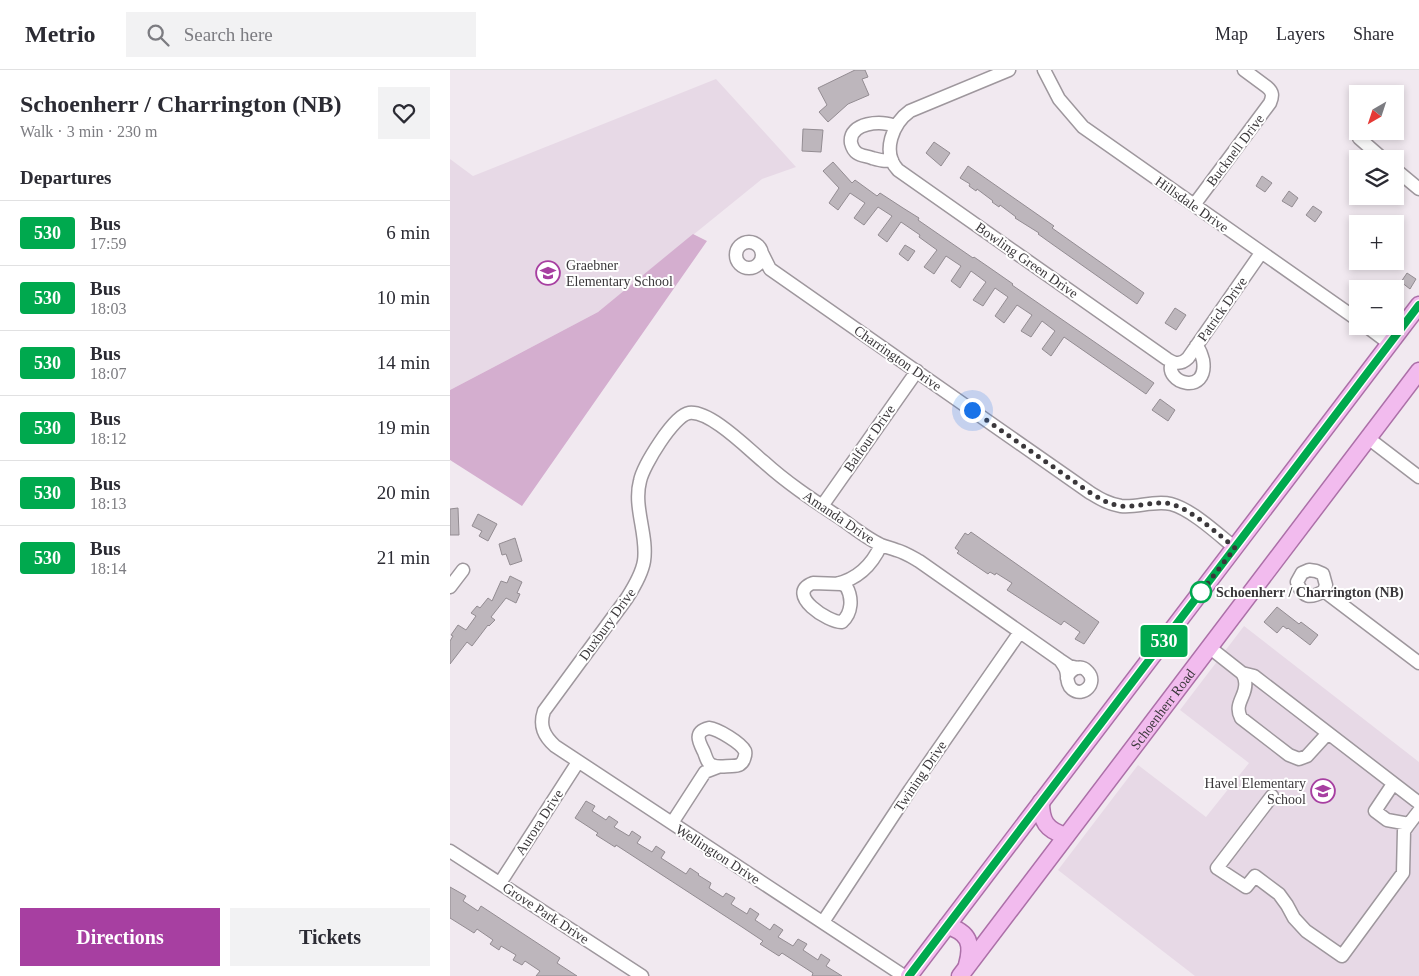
<!DOCTYPE html>
<html lang="en">
<head>
<meta charset="utf-8">
<style>
	:root { --surface:#fff; --page:#f2f2f3; --text:#2b2b33; --muted:#7c7c81; --line:#e1e1e2; --accent:#a73fa1 }
	body { margin:0; font-family:Georgia,serif; background:var(--page); color:var(--text); height:100vh; display:flex; flex-direction:column; font-size:19px; white-space:nowrap }
	* { box-sizing:border-box; margin:0 }
	p { font-size:16px; color:var(--muted) }
	.icon { flex:none; width:28px; height:28px; fill:none; stroke:currentColor; stroke-width:2; stroke-linecap:round; stroke-linejoin:round }
	.map { position:relative; flex:1; overflow:hidden }
	.details { display:flex; flex-direction:column; background:var(--surface); width:450px }
	.details>* { flex:none }
	.badge { padding:0 10px; border-radius:4px; font-size:18px; line-height:32px }
	.needle { width:32px; rotate:219deg }
	.fabs { position:absolute; left:899px; top:15px; display:grid; gap:10px }
	.fabs a { display:grid; place-items:center; width:55px; height:55px; border-radius:0px; background:var(--surface); box-shadow:0 2px 8px #0003; font-size:25px }
	.you { position:absolute; width:25px; height:25px; margin:-12px; border:4px solid #fff; border-radius:50%; background:#1a73e8; box-shadow:0 0 0 8px #1a73e833 }
	.map>.badge { position:absolute; translate:-50% -50%; box-shadow:0 0 0 2px #fff }
	h2 { padding:0 20px; font-size:19px; line-height:45px }
	.round { display:grid; place-items:center; flex:none; width:52px; height:52px; border-radius:0px; background:var(--page) }
	.head { display:flex; align-items:center; justify-content:space-between; height:85px; padding:0 20px }
	h1 { font-size:24px; font-weight:700; line-height:38px }
	.cta { display:flex; gap:10px; margin-top:auto; padding:10px 20px }
	.cta a { flex:1; height:58px; border-radius:0px; background:var(--accent); color:#fff; font-size:20px; font-weight:700; line-height:58px; text-align:center }
	.cta a+a { background:var(--page); color:var(--text) }
	ul { padding:0; list-style:none }
	li { display:flex; align-items:center; gap:15px; height:65px; padding:0 20px; border-top:1px solid var(--line) }
	li div { flex:1 }
	li b { display:block; font-size:19px }
	li em { font-style:normal }
	li .badge { min-width:55px; font-weight:700; text-align:center }
	header { display:flex; align-items:center; gap:30px; box-sizing:border-box; height:70px; padding:0 25px; background:var(--surface); border-bottom:1px solid var(--line) }
	header strong { font-size:24px }
	nav { display:flex; gap:28px; margin-inline-start:auto; font-size:18px }
	.search { width:350px; height:45px; background:var(--page); display:flex; align-items:center; gap:12px; box-sizing:border-box; padding:0 18px; border-radius:0px; color:var(--muted); font-size:19px }
	main { display:flex; flex:1; min-height:0 }
	.map>svg:first-child { display:block }
	.built { fill:#e7d9e6 }
	.forest { fill:#d4aecf }
	.building { fill:#bdb6bc; stroke:#938c92 }
	.lines { fill:none; stroke-linecap:round; stroke-linejoin:round }
	.minor-casing { stroke:#9e979d; stroke-width:15 }
	.major-casing { stroke:#ac70a8; stroke-width:19 }
	.minor { stroke:#fff; stroke-width:12 }
	.major { stroke:#f2bbee; stroke-width:16 }
	.line-casing { stroke:#fff; stroke-width:11 }
	.line { stroke:#00a94e; stroke-width:8 }
	.walk { stroke:#3b383b; stroke-width:5; stroke-dasharray:0 9 }
	.stop-dot { fill:#fff; stroke:#00a94e; stroke-width:2.5 }
	.labels { text-anchor:middle; stroke-width:4; stroke-linejoin:round; paint-order:stroke }
	.street-label { font-size:14px; fill:#3b383b; stroke:#fff }
	.poi-label { font-size:14px; fill:#3b383b; stroke:#fff; text-anchor:start }
	.stop-label { font-size:14px; font-weight:bold; fill:#3b383b; stroke:#fff; text-anchor:start }
</style>
</head>
<body>
<header>
<strong>Metrio</strong>
<div class="search"><svg class="icon" aria-label="search" viewBox="0 0 24 24"><circle cx="10" cy="10" r="6"/><path d="M15 15l6 6"/></svg>Search here</div>
<nav><a>Map</a><a>Layers</a><a>Share</a></nav>
</header>
<main>
<section class="details">
<div class="head"><div><h1>Schoenherr / Charrington (NB)</h1><p>Walk · 3 min · 230 m</p></div><a class="round"><svg class="icon" aria-label="heart" viewBox="0 0 24 24"><path d="M12 20l-8-8c-3-5 5-10 8-4 3-6 11-1 8 4z"/></svg></a></div>
<h2>Departures</h2>
<ul>
<li><span class="badge" style="background:#00a94e;color:#fff">530</span><div><b>Bus</b><p>17:59</p></div><em>6 min</em></li>
<li><span class="badge" style="background:#00a94e;color:#fff">530</span><div><b>Bus</b><p>18:03</p></div><em>10 min</em></li>
<li><span class="badge" style="background:#00a94e;color:#fff">530</span><div><b>Bus</b><p>18:07</p></div><em>14 min</em></li>
<li><span class="badge" style="background:#00a94e;color:#fff">530</span><div><b>Bus</b><p>18:12</p></div><em>19 min</em></li>
<li><span class="badge" style="background:#00a94e;color:#fff">530</span><div><b>Bus</b><p>18:13</p></div><em>20 min</em></li>
<li><span class="badge" style="background:#00a94e;color:#fff">530</span><div><b>Bus</b><p>18:14</p></div><em>21 min</em></li>
</ul>
<div class="cta"><a>Directions</a><a>Tickets</a></div>
</section>
<div class="map">
<svg width="969" height="906" viewBox="0 0 969 906">
	<rect width="100%" height="100%" fill="#f1e9f0"/>
	<path class="built" d="M266,9l80,88 -34,12 -164,133 -148,78v-231l23,17z
		M794,556l175,136v214h-224l-137,-106 80,-105 68,52 43,-54 -69,-53z"/>
	<path class="forest" d="M243,164l14,7 -185,265 -72,-46v-70l148,-78z"/>
	<path class="building" d="M405,0h10l3,7 -6,2 7,16 -21,9 -20,18 -9,-10 8,-7 -9,-17z
		M353,59l20,1 -2,22 -19,-1z
		M484,72l16,11 -9,13 -15,-13z
		M383,92l19,21 3,-3 22,16 3,-3 23,15 16,10 -1,2 55,38 1,-1 16,11 23,16 -1,1 142,98 -8,11 -82,-57 -13,19 -9,-7 13,-18 -13,-10 -11,16 -10,-6 11,-16 -15,-10 -13,18 -9,-7 13,-19 -13,-9 -12,18 -10,-6 13,-18 -15,-11 -11,17 -9,-7 10,-15 -15,-10 -12,18 -10,-7 13,-17 -18,-13 1,-2 -19,-13 -14,20 -9,-7 14,-19 -14,-9 -14,18 -10,-7 11,-15 -15,-10 -12,17 -9,-7 10,-15 -16,-17z
		M518,96l86,60 -2,2 92,65 -7,11 -85,-60 -14,-10 1,-1 -24,-15 1,-1 -16,-12 -1,2 -7,-5 1,-1 -16,-12 -1,2 -7,-5 1,-2 -10,-6z
		M812,106l10,7 -7,9 -9,-6z
		M839,121l9,7 -6,9 -10,-6z
		M863,136l9,6 -7,10 -9,-7z
		M455,175l10,6 -7,10 -9,-7z
		M957,203l9,6 -6,10 -9,-7z
		M725,238l11,7 -10,15 -11,-7z
		M710,329l15,11 -7,11 -16,-11z
		M8,438l1,27h-9v-26z
		M28,444l19,10 -9,17 -9,-5 3,-5 -10,-5z
		M521,462l128,90 -15,22 -9,-5 5,-7 -16,-11 -3,4 -54,-35 5,-7 -16,-10 -1,2 -5,-3 -2,2 -31,-21 2,-2 -4,-3 10,-15 3,2z
		M65,468l7,23 -12,4 -4,-11 -4,1 -3,-11z
		M60,506l12,6 -5,11 3,1 -4,9 -10,-5 -15,19 4,3 -6,6 -1,-1 -16,21 -5,-4 -17,22v-23l3,-5 -2,-1 7,-10 8,5 10,-14 -5,-3 6,-7 3,2 8,-10 4,3 9,-20 6,2z
		M827,537l22,17 2,-2 17,13 -8,10 -22,-17 -1,1 -4,-3 -6,7 -13,-11z
		M136,731l9,5 -3,5 14,9 3,-4 9,6 -4,5 15,9 3,-5 9,6 -4,6 15,9 4,-6 9,6 -4,6 25,16 4,-6 9,6 -1,1 13,8 -2,5 14,9 3,-4 9,5 -4,6 16,10 3,-6 9,6 -4,6 15,10 4,-6 9,6 -5,7 15,9 5,-7 9,5 -4,6 15,10 3,-6 9,6 -4,6 16,10h-30l1,-3 -31,-20 -3,3 -19,-12 3,-3 -21,-14 -126,-82 -1,2 -19,-12 2,-2 -23,-15z
		M0,817l16,9 -3,5 15,10 3,-5 79,52 -3,5 20,13h-41l4,-5 -15,-10 -3,4 -9,-5 3,-5 -15,-9 -2,4 -9,-6 3,-4 -16,-11 -3,4 -24,-15z"/>
	<g class="lines">
		<g class="minor-casing">
			<path id="minor" d="M559,0l-99,41c-17,12 -29,41 -12,59l269,189c8,5 14,6 21,-1l73,-105
				M594,0l15,29 24,28 275,193
				M909,68l24,21
				M442,90c-7,2 -13,0 -20,-2 -5,-2 -11,-2 -15,-5 -3,-2 -5,-6 -6,-10 -3,-21 32,-23 44,-17
				M945,99l24,20
				M744,135l76,-102c3,-7 3,-11 -3,-16l-23,-17
				M286 185a13 13 0 1 1 26 0a13 13 0 1 1-26 0Z
				M312,183l8,16 319,223c10,6 19,12 32,14 16,2 33,-6 50,-2 20,5 47,30 64,44
				M916,256l24,18
				M722,292c-9,22 37,34 31,-2 -2,-6 -2,-10 -7,-14
				M918,368l51,39
				M372,436l95,-135
				M859,500l7,1 7,3 3,11 -2,6c-14,8 -21,7 -27,-9l5,-9z
				M363,513l28,1 5,2c7,12 6,27 -4,36 -13,1 -58,-28 -29,-39z
				M386,514c22,-5 36,-19 45,-39
				M0,517l13,-17
				M874,521l95,72
				M759,577l33,26 12,3 165,127
				M610,590c2,3 5,7 6,10 2,6 0,14 6,19 11,9 26,-6 16,-17 -7,-9 -18,-3 -21,6
				M792,603c1,2 3,5 3,8 3,14 -12,22 -4,37l48,37 10,4 8,-3 21,-23
				M259,658c9,1 32,15 36,23 1,3 0,5 -1,8 -2,6 -6,7 -12,7 -6,0 -15,2 -20,-1 -5,-2 -6,-8 -8,-13 -5,-10 -11,-20 5,-24z
				M943,714l-18,27 12,9 22,4 10,-13
				M822,726l-55,72 29,19 9,-11 24,18 8,11 7,13 12,13 36,25 61,-83 1,-42 5,-7
				M222,753l33,-51 13,-5
				M0,781l192,125
				M50,813l78,-121
				M373,852l87,-132 110,-158
				M454,906l-349,-230c-11,-10 -16,-20 -11,-35l83,-113c7,-11 15,-24 17,-37 4,-26 -11,-54 -4,-80 3,-15 34,-66 49,-68 21,-3 59,36 75,49 24,22 52,40 79,58 12,9 25,19 38,25 5,2 10,3 15,5 8,2 16,7 23,11l141,99 9,6 9,2"/>
		</g>
		<g class="major-casing">
			<g id="major">
				<path d="M591,732c0,19 5,28 25,34"/>
				<path d="M497,856c22,6 26,18 20,39"/>
				<path d="M459,906l510,-671"/>
				<path id="s1" d="M510,906l459,-605"/>
			</g>
		</g>
		<use href="#minor" class="minor"/>
		<use href="#major" class="major"/>
	</g>
	<g class="lines">
		<g class="line-casing">
			<path id="line" d="M459,906l510,-671"/>
		</g>
		<use href="#line" class="line"/>
		<path class="walk" d="M522,340l117,82c10,6 19,12 31,14 17,2 34,-6 51,-2 20,5 47,30 64,44l-34,44"/>
	</g>
	<defs>
		<g id="school-ring" transform="scale(1.25)"><circle r="9.5" fill="#fff" stroke="#a73fa1" stroke-width="1.5"/><path d="M0-5L7-2L0 1L-7-2ZM-4 1L0 2.5L4 1V4Q0 6-4 4Z" fill="#a73fa1"/></g>
	</defs>
	<g fill-rule="evenodd">
		<use href="#school-ring" x="98" y="203"/>
		<use href="#school-ring" x="873" y="721"/>
	</g>
	<circle class="stop-dot" cx="751" cy="522" r="10"/>
	<g class="labels">
		<g class="street-label">
			<text transform="translate(785 80) rotate(-53)" y="5">Bucknell Drive</text>
			<text transform="translate(742 134) rotate(35)" y="5">Hillsdale Drive</text>
			<text transform="translate(577 190) rotate(35)" y="5">Bowling Green Drive</text>
			<text transform="translate(772 239) rotate(-55)" y="5">Patrick Drive</text>
			<text transform="translate(448 288) rotate(35)" y="5">Charrington Drive</text>
			<text transform="translate(419 368) rotate(-55)" y="5">Balfour Drive</text>
			<text transform="translate(389 447) rotate(34)" y="5">Amanda Drive</text>
			<text transform="translate(157 554) rotate(-54)" y="5">Duxbury Drive</text>
			<text dy="5" stroke="none"><textPath href="#s1" startOffset="335">Schoenherr Road</textPath></text>
			<text transform="translate(470 706) rotate(-56)" y="5">Twining Drive</text>
			<text transform="translate(89 752) rotate(-57)" y="5">Aurora Drive</text>
			<text transform="translate(268 784) rotate(33)" y="5">Wellington Drive</text>
			<text transform="translate(96 843) rotate(33)" y="5">Grove Park Drive</text>
		</g>
		<g class="poi-label">
			<text x="116" y="200">Graebner<tspan x="116" dy="16">Elementary School</tspan></text>
			<text x="856" y="718" text-anchor="end">Havel Elementary<tspan x="856" dy="16">School</tspan></text>
		</g>
		<g class="stop-label">
			<text x="766" y="527">Schoenherr / Charrington (NB)</text>
		</g>
	</g>
</svg>
<div class="fabs">
<a><svg class="needle" viewBox="-14 -14 28 28"><path d="M0-13l5 13h-10z" fill="#e53935"/><path d="M0 13l5-13h-10z" fill="#7c7c81"/></svg></a>
<a><svg class="icon" aria-label="layers" viewBox="0 0 24 24"><path d="M12 4l9 5-9 5-9-5zM3 14l9 5 9-5"/></svg></a>
<a>+</a>
<a>−</a>
</div>
<div class="you" style="left:522px;top:340px"></div>
<b class="badge" style="left:714px;top:571px;background:#00a94e;color:#fff">530</b>
</div>
</main>
</body>
</html>
